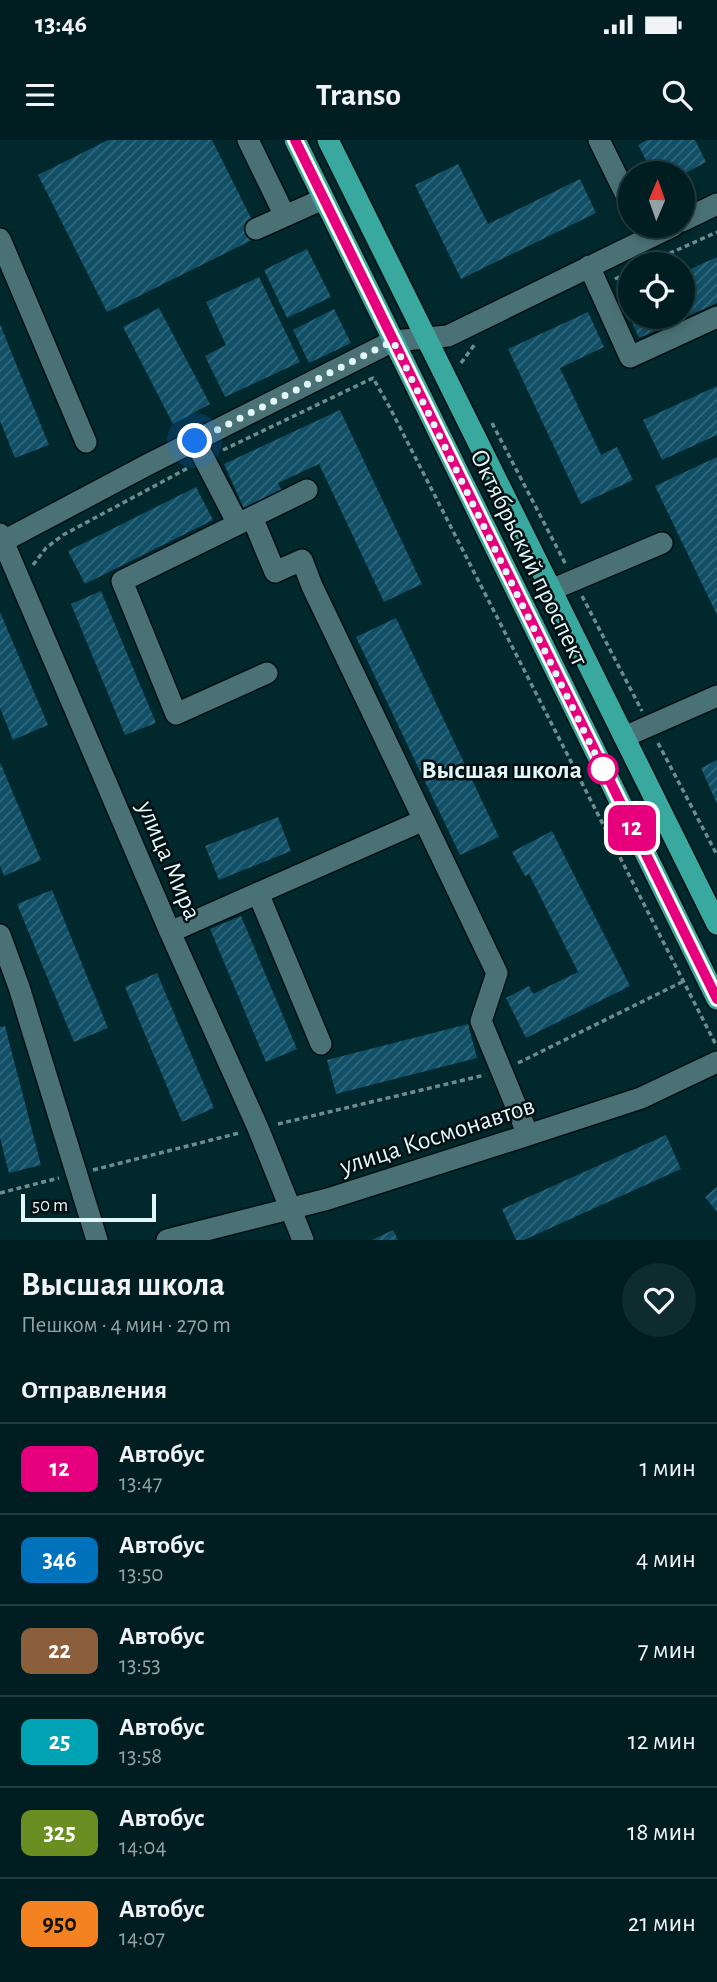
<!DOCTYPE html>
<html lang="ru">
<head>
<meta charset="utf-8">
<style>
	:root { --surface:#001e22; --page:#0e2b2f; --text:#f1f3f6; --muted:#95a2a5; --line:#223c40 }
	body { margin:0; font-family:"Alegreya Sans",sans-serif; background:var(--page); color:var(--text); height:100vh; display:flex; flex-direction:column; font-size:26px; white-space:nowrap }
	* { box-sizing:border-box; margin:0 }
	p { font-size:23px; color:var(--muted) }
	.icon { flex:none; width:38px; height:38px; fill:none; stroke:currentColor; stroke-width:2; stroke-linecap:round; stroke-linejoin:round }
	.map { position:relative; height:1100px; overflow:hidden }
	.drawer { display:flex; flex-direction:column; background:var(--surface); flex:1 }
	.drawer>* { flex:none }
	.badge { padding:0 14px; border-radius:10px; font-size:24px; line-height:46px }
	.needle { width:46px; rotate:2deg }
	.fabs { position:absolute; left:618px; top:21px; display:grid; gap:14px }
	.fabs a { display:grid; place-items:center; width:77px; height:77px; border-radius:50%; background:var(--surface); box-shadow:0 4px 10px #0003,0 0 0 2px var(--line); font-size:35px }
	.scale { position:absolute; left:21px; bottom:18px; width:135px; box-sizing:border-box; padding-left:7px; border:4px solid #e2f7f9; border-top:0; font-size:19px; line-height:24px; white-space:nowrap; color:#e2f7f9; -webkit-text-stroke:5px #020f10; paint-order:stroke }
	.you { position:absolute; width:35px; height:35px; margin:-18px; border:5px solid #fff; border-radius:50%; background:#1a73e8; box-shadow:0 0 0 10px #1a73e833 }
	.map>.badge { position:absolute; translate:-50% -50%; box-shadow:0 0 0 4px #fff }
	h2 { padding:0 21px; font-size:26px; line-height:63px }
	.round { display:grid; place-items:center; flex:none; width:74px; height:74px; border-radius:37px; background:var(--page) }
	.headline { display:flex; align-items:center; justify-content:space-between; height:119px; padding:0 21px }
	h1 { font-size:33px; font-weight:700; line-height:52px }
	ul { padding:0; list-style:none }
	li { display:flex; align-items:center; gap:21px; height:91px; padding:0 21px; border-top:2px solid var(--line) }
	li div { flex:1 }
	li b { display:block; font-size:26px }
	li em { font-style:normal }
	li .badge { min-width:77px; font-weight:700; text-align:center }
	.status { display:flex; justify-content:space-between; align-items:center; height:49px; padding:0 35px; background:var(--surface); direction:ltr }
	.status svg { height:19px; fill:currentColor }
	header { display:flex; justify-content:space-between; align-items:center; height:91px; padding:0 21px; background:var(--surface); font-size:32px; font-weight:700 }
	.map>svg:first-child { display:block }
	.building { fill:url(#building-hatch) }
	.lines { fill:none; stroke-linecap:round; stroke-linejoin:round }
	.minor-casing { stroke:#000f11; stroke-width:24 }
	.major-casing { stroke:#000f11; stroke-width:24 }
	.path { stroke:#6d8c8f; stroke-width:3.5; stroke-dasharray:5 3.5; stroke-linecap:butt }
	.minor { stroke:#4a7176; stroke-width:21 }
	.major { stroke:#39a89e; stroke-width:21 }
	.line-casing { stroke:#fff; stroke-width:16 }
	.line { stroke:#e6007e; stroke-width:10 }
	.walk { stroke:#e2f7f9; stroke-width:7; stroke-dasharray:0 12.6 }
	.stop-dot { fill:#fff; stroke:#e6007e; stroke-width:3.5 }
	.labels { text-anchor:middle; stroke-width:5; stroke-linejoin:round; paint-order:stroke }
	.street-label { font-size:26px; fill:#e2f7f9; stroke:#020f10 }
	.stop-label { font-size:26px; font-weight:bold; fill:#e2f7f9; stroke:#020f10; text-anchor:end }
</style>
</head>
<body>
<div class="status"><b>13:46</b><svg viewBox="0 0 49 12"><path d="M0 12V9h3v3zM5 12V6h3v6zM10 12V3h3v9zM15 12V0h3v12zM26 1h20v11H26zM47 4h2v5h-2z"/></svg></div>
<header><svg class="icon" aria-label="menu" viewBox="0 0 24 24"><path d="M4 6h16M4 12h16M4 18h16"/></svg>Transo<svg class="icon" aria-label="search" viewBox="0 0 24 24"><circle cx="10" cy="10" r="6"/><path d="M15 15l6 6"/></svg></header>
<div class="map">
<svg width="717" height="1100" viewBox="0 0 717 1100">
	<defs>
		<pattern id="building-hatch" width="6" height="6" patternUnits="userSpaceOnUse" patternTransform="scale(1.75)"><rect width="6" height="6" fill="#104f66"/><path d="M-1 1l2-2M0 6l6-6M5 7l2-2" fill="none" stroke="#32697d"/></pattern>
	</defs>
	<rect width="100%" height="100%" fill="#00282d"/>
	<path class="building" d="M108,0h104l48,96 -153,76 -69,-137z
		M647,0h48l11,22 -24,13 -29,-2 -15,-28z
		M458,24l30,60 92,-45 16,34 -135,66 -46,-94z
		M307,109l24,48 -44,21 -23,-48z
		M717,117v46l-78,35 -17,-38 8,-4v21h52v-44z
		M259,137l41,85 -75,35 -20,-41 21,-11 -20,-43z
		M159,168l51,96 -37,20 -50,-97z
		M334,169l17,34 -42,20 -16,-33z
		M588,172l16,35 -44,21 41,87 16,-8 16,33 -52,24 -73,-155z
		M0,184l49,121 -34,13 -15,-37z
		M717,246v49l-55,25 -19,-40z
		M340,270l82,174 -38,18 -65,-138 -41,19 6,12 -38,18 -22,-49z
		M717,317v158l-62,-129z
		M196,347l17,33 -128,64 -17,-33z
		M101,451l55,132 -31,12 -54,-131z
		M0,472l48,113 -35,15 -13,-32z
		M396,478l103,219 -39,18 -104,-218z
		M717,620v44l-16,-36z
		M0,622l41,98 -37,16 -4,-10z
		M278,677l13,34 -72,29 -14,-34z
		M552,691l78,155 -104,52 -20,-40 23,-12 4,8 45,-22 -49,-98 -4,2 -13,-24z
		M52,750l56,138 -34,14 -57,-138z
		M241,776l56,133 -31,13 -56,-133z
		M157,833l57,135 -32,14 -57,-135z
		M468,884l9,34 -141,36 -9,-34z
		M5,886l36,139 -32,8 -9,-35v-111z
		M666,995l15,34 -157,71h-8l-14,-31z
		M717,1047v25l-12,-15z
		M393,1090l5,10h-26z"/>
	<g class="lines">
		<g class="minor-casing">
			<path id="minor" d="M248,0l37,76
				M599,0l31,63
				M682,81l35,-17
				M256,89l67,-30
				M0,99l86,203
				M589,126l41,91 87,-40
				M195,301l43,83 69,-34
				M252,377l23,55 27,-12 10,26 185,387 -16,48 47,114
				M238,384l-116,57 54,133 91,-41
				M0,394l170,398 88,196 45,112
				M0,403l147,-78 246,-124 55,-5 225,-110
				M551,450l111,-47
				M624,597l93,-41
				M258,753l63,151
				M170,792l254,-112
				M0,795l19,52 78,253
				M167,1100l161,-41 200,-64 113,-37 76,-36"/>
		</g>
		<g class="major-casing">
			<path id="major" d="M295,0l422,859
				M328,0l389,784"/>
		</g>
		<path class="path" d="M646,124l71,-32
			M615,139l15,-7
			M461,223l14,-19
			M492,283l74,142
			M223,310l150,-72 16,28 327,639
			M33,425l13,-17 17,-13 125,-67
			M582,456l60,115
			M658,603l59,112
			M518,923l164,-81
			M278,984l207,-49
			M93,1030l146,-37
			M0,1053l59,-15"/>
		<use href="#minor" class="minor"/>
		<use href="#major" class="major"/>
	</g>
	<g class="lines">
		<g class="line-casing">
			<path id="line" d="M295,0l422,859"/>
		</g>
		<use href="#line" class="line"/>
		<path class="walk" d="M195,301l198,-100 213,435 -3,-7"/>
	</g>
	<circle class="stop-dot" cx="603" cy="629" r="14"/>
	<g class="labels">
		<g class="street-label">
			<text transform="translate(530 417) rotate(64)" y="9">Октябрьский проспект</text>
			<text transform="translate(170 720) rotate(67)" y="9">улица Мира</text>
			<text transform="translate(437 995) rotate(-18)" y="9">улица Космонавтов</text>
		</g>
		<g class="stop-label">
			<text x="582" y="638">Высшая школа</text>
		</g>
	</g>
</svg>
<div class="fabs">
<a><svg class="needle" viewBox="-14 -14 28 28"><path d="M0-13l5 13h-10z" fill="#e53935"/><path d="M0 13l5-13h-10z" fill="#95a2a5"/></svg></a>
<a><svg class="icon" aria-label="locate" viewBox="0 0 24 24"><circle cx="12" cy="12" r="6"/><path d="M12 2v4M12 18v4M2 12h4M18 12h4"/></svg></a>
</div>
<div class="scale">50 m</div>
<div class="you" style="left:195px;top:301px"></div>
<b class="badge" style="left:632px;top:688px;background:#e6007e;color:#fff">12</b>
</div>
<section class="drawer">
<div class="headline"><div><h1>Высшая школа</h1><p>Пешком · 4 мин · 270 m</p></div><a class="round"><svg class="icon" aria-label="heart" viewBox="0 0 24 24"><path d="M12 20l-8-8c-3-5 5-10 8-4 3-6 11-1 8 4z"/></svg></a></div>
<h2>Отправления</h2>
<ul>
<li><span class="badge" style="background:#e6007e;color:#fff">12</span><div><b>Автобус</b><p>13:47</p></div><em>1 мин</em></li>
<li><span class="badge" style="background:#0072bc;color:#fff">346</span><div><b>Автобус</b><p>13:50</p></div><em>4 мин</em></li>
<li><span class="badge" style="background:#8b5e3c;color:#fff">22</span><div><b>Автобус</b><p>13:53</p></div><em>7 мин</em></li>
<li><span class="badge" style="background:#00a3b4;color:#fff">25</span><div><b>Автобус</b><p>13:58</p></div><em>12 мин</em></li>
<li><span class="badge" style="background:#6b8e23;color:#fff">325</span><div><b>Автобус</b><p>14:04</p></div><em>18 мин</em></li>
<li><span class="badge" style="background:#f58220;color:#111">950</span><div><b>Автобус</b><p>14:07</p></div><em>21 мин</em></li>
</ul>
</section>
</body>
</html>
